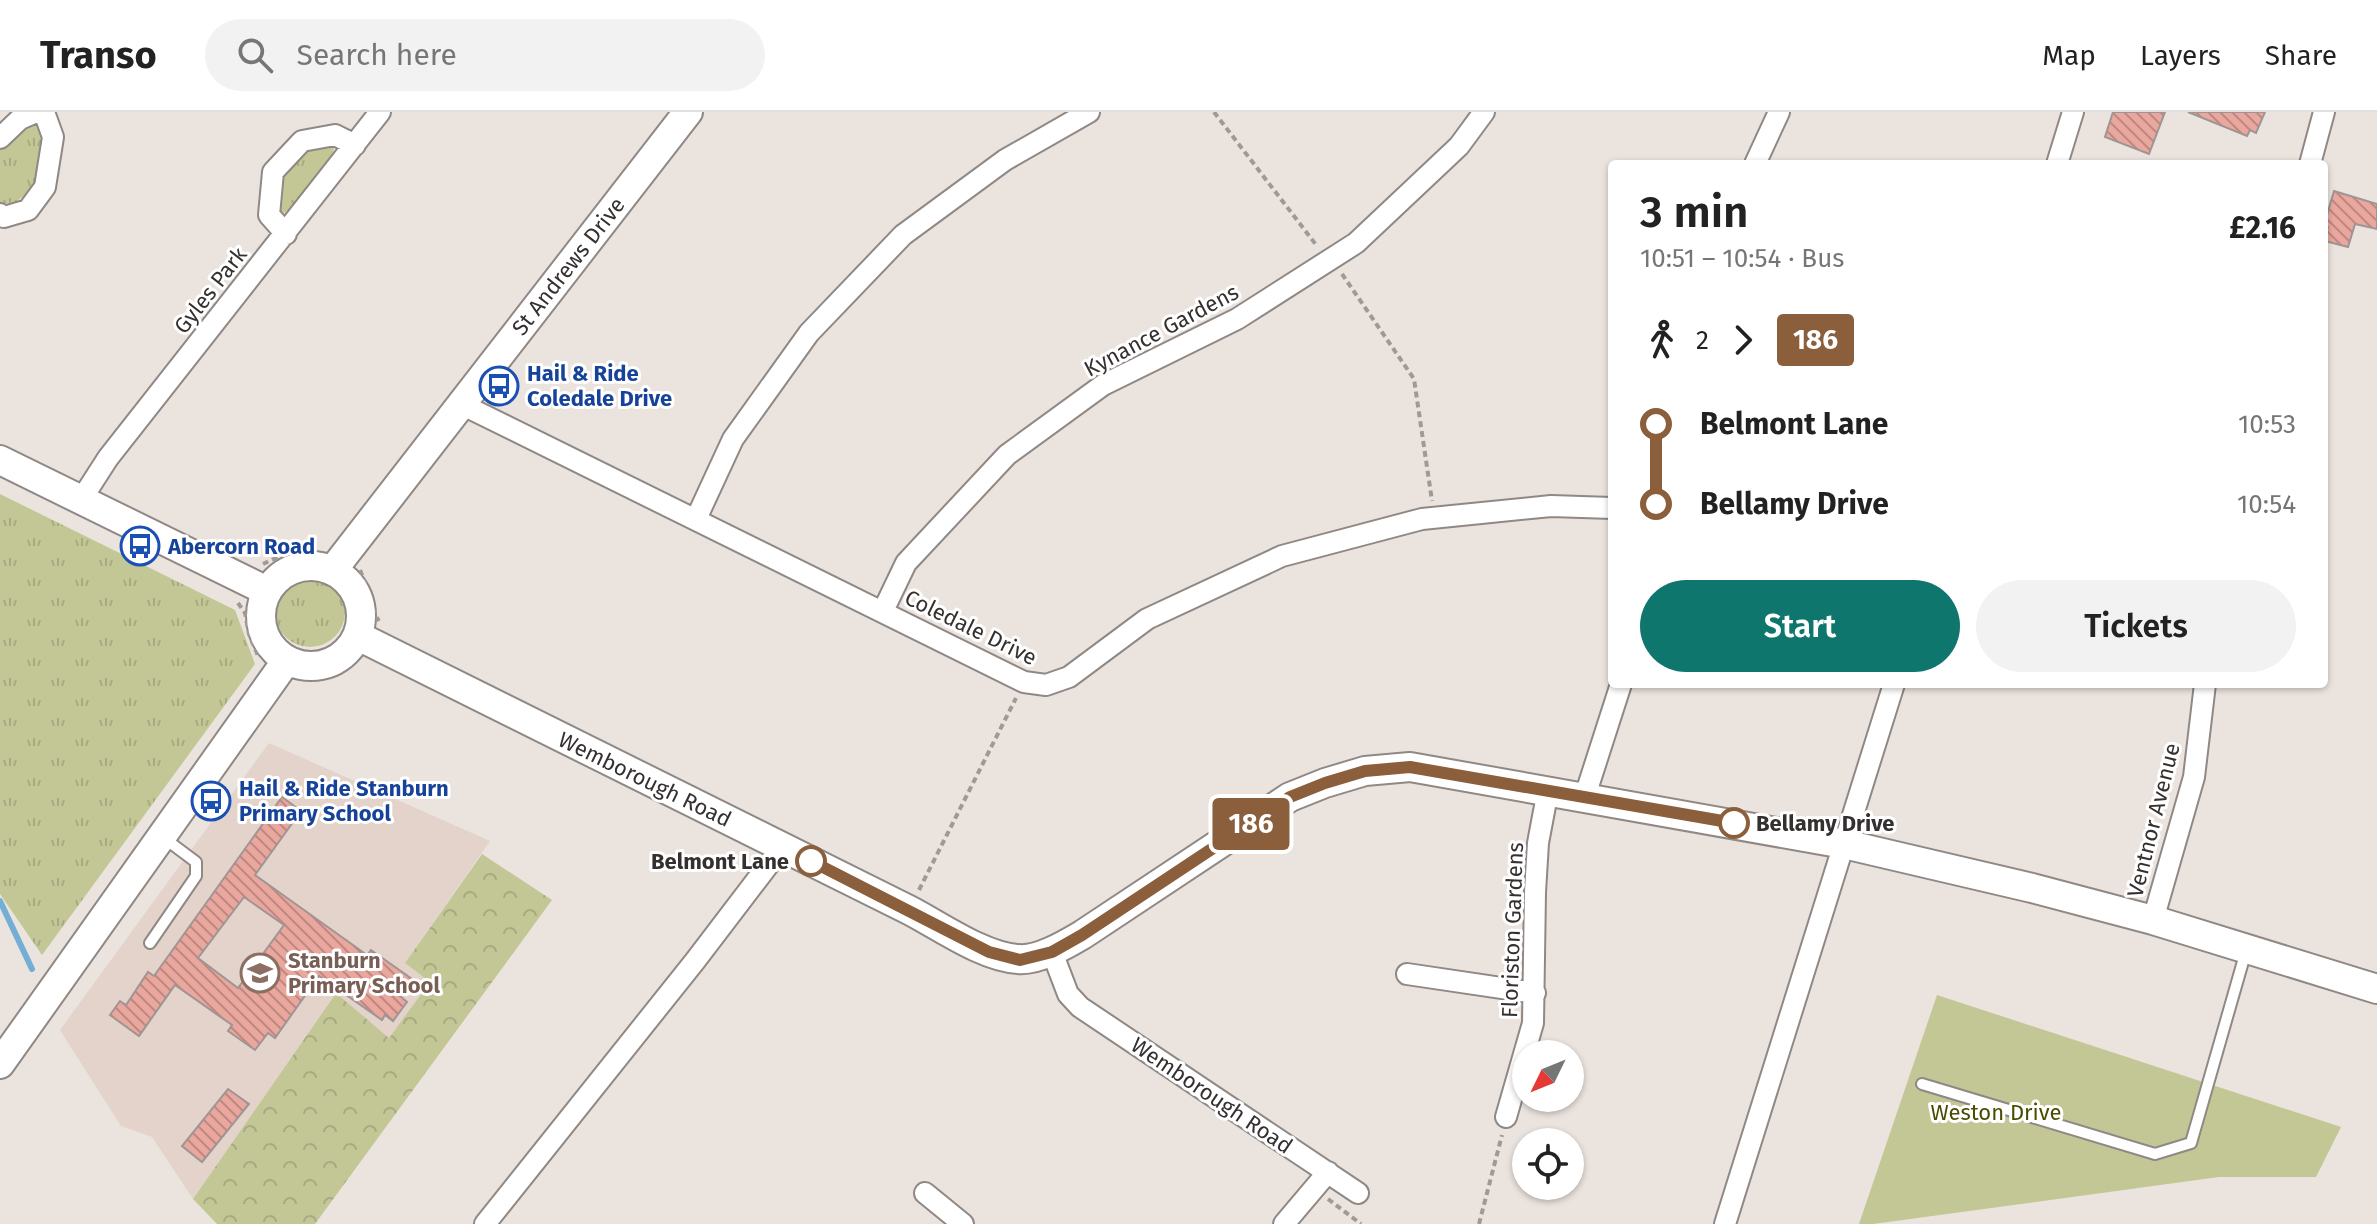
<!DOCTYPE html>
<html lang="en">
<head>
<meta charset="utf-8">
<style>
	:root { --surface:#fff; --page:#f2f2f2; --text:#222; --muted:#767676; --line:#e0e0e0; --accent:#0f766e }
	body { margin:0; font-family:"Fira Sans",sans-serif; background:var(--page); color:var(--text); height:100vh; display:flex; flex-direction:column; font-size:30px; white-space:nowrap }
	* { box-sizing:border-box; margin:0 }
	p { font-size:26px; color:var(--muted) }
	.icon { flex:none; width:44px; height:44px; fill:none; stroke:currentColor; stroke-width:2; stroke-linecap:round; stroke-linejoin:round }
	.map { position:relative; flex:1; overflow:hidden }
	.drawer { position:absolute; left:1608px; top:48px; width:720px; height:528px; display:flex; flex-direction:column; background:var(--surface); border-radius:8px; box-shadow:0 2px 6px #0004 }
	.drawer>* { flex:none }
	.badge { padding:0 16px; border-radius:6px; font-size:28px; line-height:52px }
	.needle { width:52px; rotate:227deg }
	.fabs { position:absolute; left:1512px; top:928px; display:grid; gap:16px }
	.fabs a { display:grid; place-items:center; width:72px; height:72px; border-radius:50%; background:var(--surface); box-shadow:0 2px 6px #0004; font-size:40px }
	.map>.badge { position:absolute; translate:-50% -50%; box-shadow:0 0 0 4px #fff }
	.legs { display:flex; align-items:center; gap:12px; height:88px; padding:0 32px; font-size:26px }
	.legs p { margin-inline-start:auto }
	.summary { display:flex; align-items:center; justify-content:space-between; height:136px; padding:0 32px }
	h1 { font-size:44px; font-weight:600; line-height:60px }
	.cta { display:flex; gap:16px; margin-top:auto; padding:16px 32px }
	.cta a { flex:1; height:92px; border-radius:48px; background:var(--accent); color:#fff; font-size:32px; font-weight:600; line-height:92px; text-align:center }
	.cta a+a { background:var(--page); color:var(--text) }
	ul { padding:0 32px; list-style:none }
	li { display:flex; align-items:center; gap:28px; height:80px; font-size:30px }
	li i { display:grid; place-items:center; width:12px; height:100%; margin:0 10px; background:currentColor }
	li i::after { content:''; width:20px; height:20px; margin:-10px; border:6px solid; border-radius:50%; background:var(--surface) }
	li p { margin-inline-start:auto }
	li:first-child i { background:linear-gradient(#0000 50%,currentColor 0) }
	li:last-child i { background:linear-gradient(currentColor 50%,#0000 0) }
	header { display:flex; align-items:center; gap:48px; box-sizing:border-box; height:112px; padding:0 40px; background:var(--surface); border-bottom:2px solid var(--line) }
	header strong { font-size:38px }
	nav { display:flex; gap:44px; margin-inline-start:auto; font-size:28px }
	.search { width:560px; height:72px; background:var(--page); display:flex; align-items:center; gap:20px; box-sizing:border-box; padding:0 28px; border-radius:44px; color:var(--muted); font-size:30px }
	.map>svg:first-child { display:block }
	.built { fill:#e3d3cb }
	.grass { fill:url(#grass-tufts) }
	.forest { fill:url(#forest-crowns) }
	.garden { fill:#c3c795 }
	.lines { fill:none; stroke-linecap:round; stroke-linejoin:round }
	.stream { stroke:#75aed4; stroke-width:6 }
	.building { fill:url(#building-back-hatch); stroke:#9e9594; stroke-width:2; fill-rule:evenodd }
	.lane-casing { stroke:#8f8884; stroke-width:14 }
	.street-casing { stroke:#8f8884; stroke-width:24 }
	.secondary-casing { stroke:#8f8884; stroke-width:32 }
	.path { stroke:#a09a96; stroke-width:4; stroke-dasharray:6 4; stroke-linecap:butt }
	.lane { stroke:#fff; stroke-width:10 }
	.street { stroke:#fff; stroke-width:20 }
	.secondary { stroke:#fff; stroke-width:28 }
	.line-1-casing { stroke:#fff; stroke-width:18 }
	.line-1 { stroke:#8b5e3c; stroke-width:12 }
	.stop-1-dot { fill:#fff; stroke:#8b5e3c; stroke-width:4 }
	.labels { text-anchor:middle; stroke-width:6; stroke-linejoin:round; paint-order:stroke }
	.street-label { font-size:22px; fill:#34302f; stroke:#fff }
	.transit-label { font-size:22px; font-weight:bold; fill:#164399; stroke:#fff; text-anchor:start }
	.stop-label { font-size:22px; font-weight:bold; fill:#34302f; stroke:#fff; text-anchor:start }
	.education-label { font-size:22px; font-weight:bold; fill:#785e54; stroke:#fff; text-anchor:start }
	.park-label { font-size:22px; fill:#4a4c00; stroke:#fff }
</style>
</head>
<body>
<header>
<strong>Transo</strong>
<div class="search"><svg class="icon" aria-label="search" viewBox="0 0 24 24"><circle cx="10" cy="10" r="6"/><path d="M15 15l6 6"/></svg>Search here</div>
<nav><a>Map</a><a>Layers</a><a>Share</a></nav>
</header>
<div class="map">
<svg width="2377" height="1112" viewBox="0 0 2377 1112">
	<defs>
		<pattern id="grass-tufts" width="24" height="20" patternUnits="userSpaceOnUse" patternTransform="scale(2)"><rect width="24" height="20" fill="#c3c795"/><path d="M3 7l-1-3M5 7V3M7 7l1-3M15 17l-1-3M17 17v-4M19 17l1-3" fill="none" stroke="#a8ab81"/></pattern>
		<pattern id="forest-crowns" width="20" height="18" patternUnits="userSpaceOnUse" patternTransform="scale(2)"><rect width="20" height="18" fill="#c3c795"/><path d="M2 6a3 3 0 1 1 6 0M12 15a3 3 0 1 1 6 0" fill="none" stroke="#a8ab81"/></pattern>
		<pattern id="building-back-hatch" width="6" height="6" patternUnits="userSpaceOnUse" patternTransform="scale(2)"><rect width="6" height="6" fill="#eaa79e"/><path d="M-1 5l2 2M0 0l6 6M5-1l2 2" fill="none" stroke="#be8881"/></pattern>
	</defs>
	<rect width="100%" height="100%" fill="#ebe3de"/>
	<path class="built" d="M269,631l221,98 -85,122 26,19 -42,56 -54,-44 -142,205 -41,-62 -31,-11 -61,-96z"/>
	<path class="grass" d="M33,4l12,7 -7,61 -22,18 -16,2v-63z
		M329,30l5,5 -1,8 -44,55 -7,4 -7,-5 4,-32 19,-25z
		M0,382l235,116 20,54 -213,291 -42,-61z
		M275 500a35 35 0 1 1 70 0a35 35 0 1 1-70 0Z"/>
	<path class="forest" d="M482,742l70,46 -237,324h-98l-24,-25 143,-206 53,45 41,-56 -25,-19z"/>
	<path class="garden" d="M1937,883l404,132 -25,50h-97l-346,47h-14z"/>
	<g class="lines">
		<path class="stream" d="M0,789l32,68"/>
	</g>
	<path class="building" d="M2113,0h52l-16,42 -44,-17z
		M2188,0h77l-9,21 -6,-3 -3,6z
		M2334,79l43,13v25l-22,-5 -7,23 -23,-6 3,-14 -4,-2z
		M282,685l19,14 -46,64 112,80 4,-5 41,29 -12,17 7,6 -14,19 -8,-6 -3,5 -63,-44 -44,62 -7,-5 -13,17 -27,-19 4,-6 -57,-40 -36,51 -29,-21 10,-14 6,4 22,-33 6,4zM244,785l40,28 -46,63 -40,-30z
		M228,977l21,15 -47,58 -20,-16z"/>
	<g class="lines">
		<g class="lane-casing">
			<path id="lane" d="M150,831l46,-67v-14l-32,-24
				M1922,972l233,70 36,-11 55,-192"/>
		</g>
		<g class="street-casing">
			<path id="street" d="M0,26l20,-19 16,-7
				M1755,52l24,-52
				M2057,52l16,-52
				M2310,52l14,-52
				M0,102l4,3 24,-7 17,-23 8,-50 -9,-25
				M286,122l-17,-19 4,-43 29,-31 33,-6 20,10
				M461,292l563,278 22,3 23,-8 78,-58 135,-63 140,-37 129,-13 61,2
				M81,388l27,-42 272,-346
				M696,407l37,-80 76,-106 94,-98 102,-75 84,-48
				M883,499l23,-48 101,-108 96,-70 134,-66 119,-76 103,-97 25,-34
				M1585,684l36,-112
				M2153,808l41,-143 11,-93
				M1052,840l16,42 12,13 278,186
				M1407,862l128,19
				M1506,1005l27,-94 2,-131 3,-49 10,-53
				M925,1081l38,31
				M485,1112l210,-263 87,-114
				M1284,1112l44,-52
				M1725,1112l169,-540"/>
		</g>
		<g class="secondary-casing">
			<path id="secondary" d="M0,348l267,131
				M261 504a50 50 0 1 1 100 0a50 50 0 1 1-100 0Z
				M332,459l356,-459
				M358,524l551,274c31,16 74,47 109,49 20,2 47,-14 64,-24l208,-138 35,-14 40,-12 45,-4 434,77 188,44 121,32 224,69
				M0,952l287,-404"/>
		</g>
		<path class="path" d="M1214,0l103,134
			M1342,162l72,105 18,122
			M263,452c16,-8 38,-17 56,-15
			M360,458c7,16 10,37 19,51
			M238,491l7,10 4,21 10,24
			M304,564h10l42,-16
			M919,778l97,-192
			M1328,1087l33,25
			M1479,1112l23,-89"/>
		<use href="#lane" class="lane"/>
		<use href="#street" class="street"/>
		<use href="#secondary" class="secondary"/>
	</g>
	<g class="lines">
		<g class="line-1-casing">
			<path id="line-1" d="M811,749l178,91 31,8 32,-8 30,-17 208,-138 35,-14 40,-12 45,-4 324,56"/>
		</g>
		<use href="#line-1" class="line-1"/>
	</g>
	<defs>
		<g id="bus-ring" transform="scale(2)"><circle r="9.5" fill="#fff" stroke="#1a4fb4" stroke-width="1.5"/><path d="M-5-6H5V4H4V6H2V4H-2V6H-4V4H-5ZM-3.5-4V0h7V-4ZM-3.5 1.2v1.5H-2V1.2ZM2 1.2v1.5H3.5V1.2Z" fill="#1a4fb4"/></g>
		<g id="school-ring" transform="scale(2)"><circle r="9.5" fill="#fff" stroke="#8d6e63" stroke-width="1.5"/><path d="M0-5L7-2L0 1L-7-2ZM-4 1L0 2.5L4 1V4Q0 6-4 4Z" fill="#8d6e63"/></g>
	</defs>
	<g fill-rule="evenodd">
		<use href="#bus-ring" x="499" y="274"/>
		<use href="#bus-ring" x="140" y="434"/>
		<use href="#bus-ring" x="211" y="689"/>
		<use href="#school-ring" x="260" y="861"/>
	</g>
	<g class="stop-1-dot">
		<circle cx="1734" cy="711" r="14"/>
		<circle cx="811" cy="749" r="14"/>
	</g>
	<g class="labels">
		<g class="street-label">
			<text transform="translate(568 154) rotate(-52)" y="8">St Andrews Drive</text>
			<text transform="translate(210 178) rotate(-52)" y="8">Gyles Park</text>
			<text transform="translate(1161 218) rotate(-28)" y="8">Kynance Gardens</text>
			<text transform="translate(971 515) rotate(26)" y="8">Coledale Drive</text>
			<text transform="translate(645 667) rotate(26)" y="8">Wemborough Road</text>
			<text transform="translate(2153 708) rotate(-76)" y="8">Ventnor Avenue</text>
			<text transform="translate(1512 818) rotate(-88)" y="8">Floriston Gardens</text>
			<text transform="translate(1212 983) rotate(34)" y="8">Wemborough Road</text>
		</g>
		<g class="transit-label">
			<text x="527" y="269">Hail &amp; Ride<tspan x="527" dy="25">Coledale Drive</tspan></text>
			<text x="168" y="442">Abercorn Road</text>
			<text x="239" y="684">Hail &amp; Ride Stanburn<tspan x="239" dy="25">Primary School</tspan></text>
		</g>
		<g class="stop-label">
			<text x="1756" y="719">Bellamy Drive</text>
			<text x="789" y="757" text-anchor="end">Belmont Lane</text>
		</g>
		<g class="education-label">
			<text x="288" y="856">Stanburn<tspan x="288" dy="25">Primary School</tspan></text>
		</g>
		<g class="park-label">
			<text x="1996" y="1008">Weston Drive</text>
		</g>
	</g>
</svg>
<div class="fabs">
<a><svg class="needle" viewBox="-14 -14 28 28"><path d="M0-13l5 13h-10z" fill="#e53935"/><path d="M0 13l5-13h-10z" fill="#767676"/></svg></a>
<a><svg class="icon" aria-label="locate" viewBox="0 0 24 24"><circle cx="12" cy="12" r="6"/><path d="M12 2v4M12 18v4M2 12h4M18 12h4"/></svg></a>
</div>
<b class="badge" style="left:1251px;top:712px;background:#8b5e3c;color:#fff">186</b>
<section class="drawer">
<div class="summary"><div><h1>3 min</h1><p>10:51 – 10:54 · Bus</p></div><b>£2.16</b></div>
<div class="legs"><svg class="icon" aria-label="walk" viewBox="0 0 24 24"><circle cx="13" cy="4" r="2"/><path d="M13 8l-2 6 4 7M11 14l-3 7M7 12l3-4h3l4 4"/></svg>2<svg class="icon" aria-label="forward" viewBox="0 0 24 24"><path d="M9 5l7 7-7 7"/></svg><b class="badge" style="background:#8b5e3c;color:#fff">186</b></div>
<ul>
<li><i style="color:#8b5e3c"></i><b>Belmont Lane</b><p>10:53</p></li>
<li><i style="color:#8b5e3c"></i><b>Bellamy Drive</b><p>10:54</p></li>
</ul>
<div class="cta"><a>Start</a><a>Tickets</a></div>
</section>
</div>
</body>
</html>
